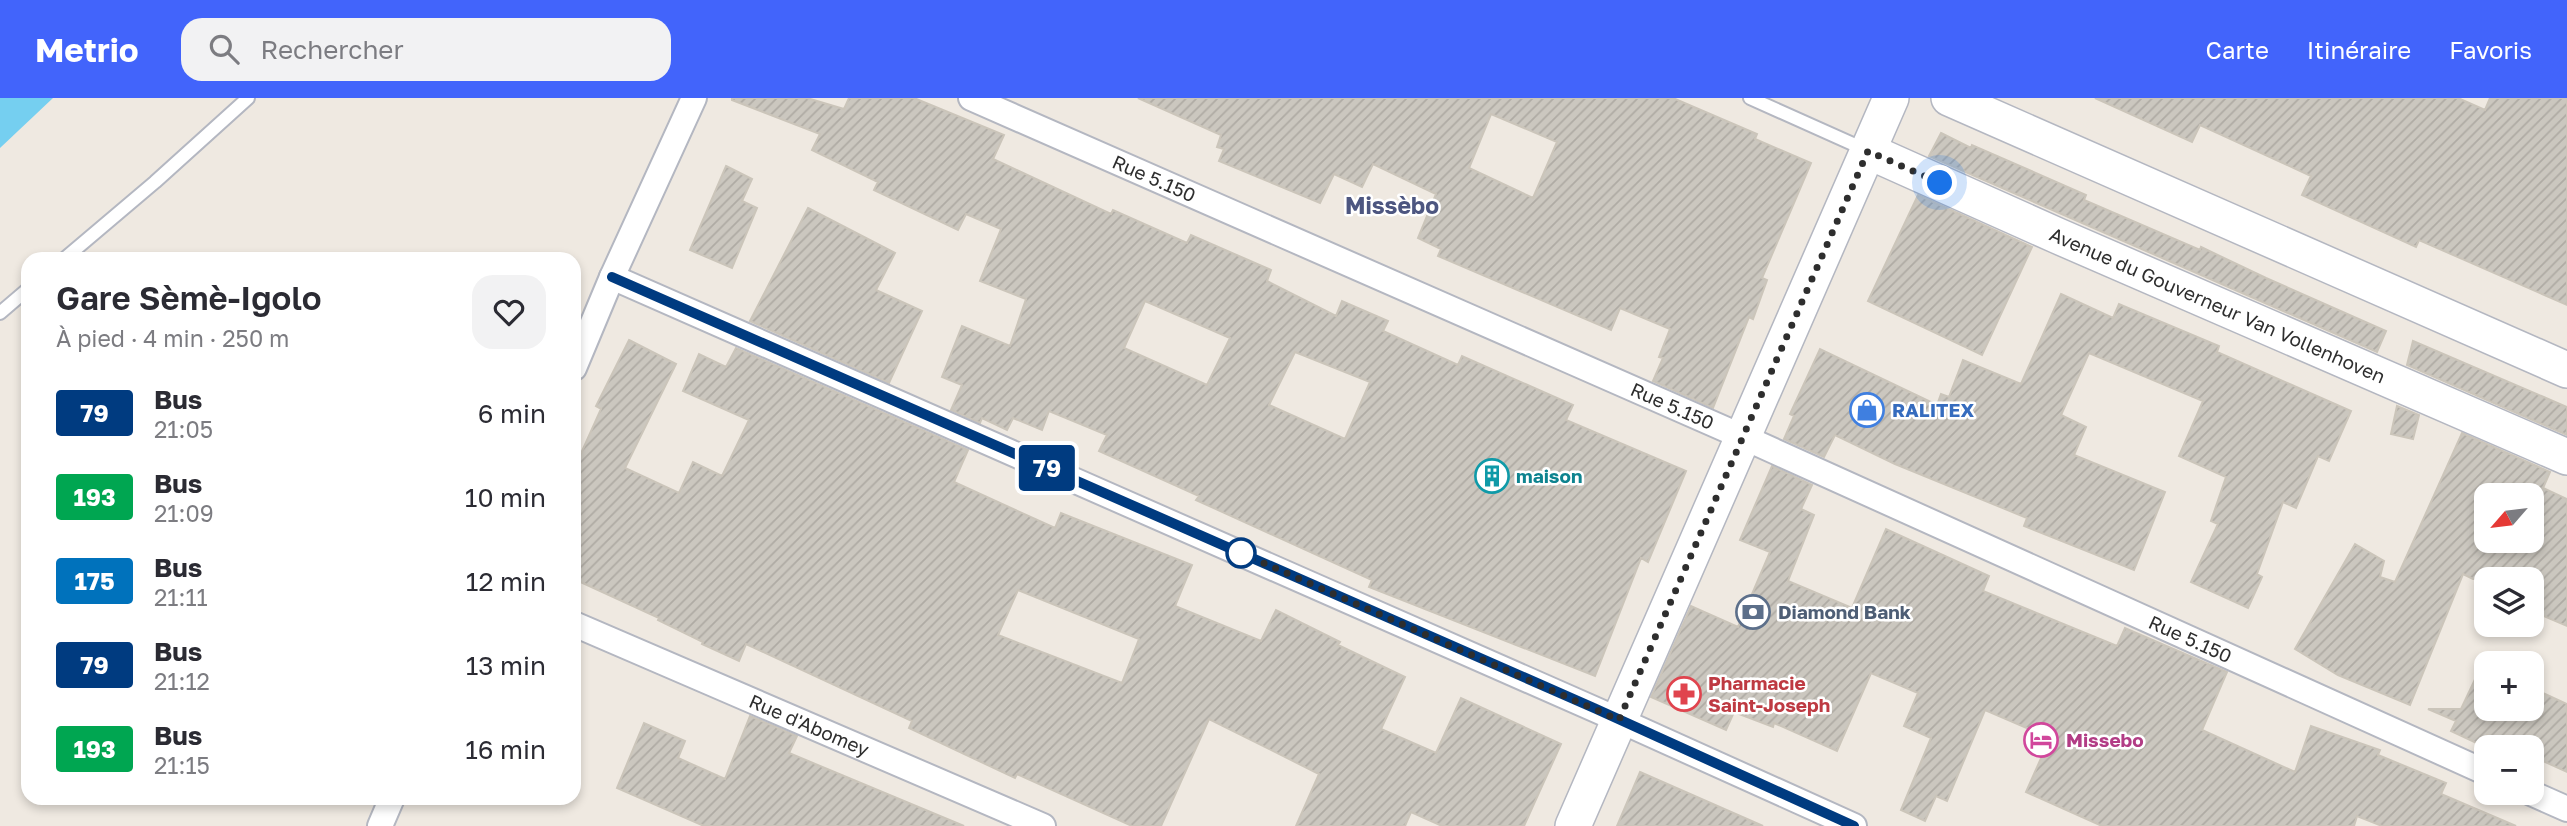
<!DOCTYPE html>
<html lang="fr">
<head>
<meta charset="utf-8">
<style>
	:root { --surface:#fff; --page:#f2f2f3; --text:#2b2b33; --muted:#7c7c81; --accent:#4264fb }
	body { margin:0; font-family:"Golos Text",sans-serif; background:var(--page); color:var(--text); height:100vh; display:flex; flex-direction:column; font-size:26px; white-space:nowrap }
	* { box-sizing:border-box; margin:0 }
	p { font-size:23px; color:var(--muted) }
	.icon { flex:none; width:38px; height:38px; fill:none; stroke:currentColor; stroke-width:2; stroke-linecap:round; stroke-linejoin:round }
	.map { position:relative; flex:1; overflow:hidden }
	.drawer { position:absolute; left:21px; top:154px; width:560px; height:553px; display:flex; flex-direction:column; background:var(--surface); border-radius:21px; box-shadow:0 4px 10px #0003 }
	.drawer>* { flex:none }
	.badge { padding:0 14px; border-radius:5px; font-size:24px; line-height:46px }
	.needle { width:46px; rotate:242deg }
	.fabs { position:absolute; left:2474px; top:385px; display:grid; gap:14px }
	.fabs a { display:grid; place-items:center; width:70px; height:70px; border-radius:14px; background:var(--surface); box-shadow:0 4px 10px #0003; font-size:35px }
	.you { position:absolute; width:35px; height:35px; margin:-18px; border:5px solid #fff; border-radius:50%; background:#1a73e8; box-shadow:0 0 0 10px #1a73e833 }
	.map>.badge { position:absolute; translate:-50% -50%; box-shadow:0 0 0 4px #fff }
	.round { display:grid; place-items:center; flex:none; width:74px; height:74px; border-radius:21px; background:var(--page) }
	.head { display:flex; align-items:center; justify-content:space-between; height:119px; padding:0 35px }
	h1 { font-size:33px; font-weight:600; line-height:52px }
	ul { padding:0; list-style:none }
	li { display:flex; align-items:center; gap:21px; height:84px; padding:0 35px }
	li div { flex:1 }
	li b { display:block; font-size:26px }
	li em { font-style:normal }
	li .badge { min-width:77px; font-weight:700; text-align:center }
	header { display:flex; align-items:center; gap:42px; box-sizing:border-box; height:98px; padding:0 35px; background:var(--accent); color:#fff }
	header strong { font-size:33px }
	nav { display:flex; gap:38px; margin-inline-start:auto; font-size:24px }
	.search { width:490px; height:63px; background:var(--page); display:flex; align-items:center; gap:18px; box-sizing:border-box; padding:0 24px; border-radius:21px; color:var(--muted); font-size:26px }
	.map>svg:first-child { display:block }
	.water { fill:#75cff0 }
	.building { fill:url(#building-hatch); stroke:#cbc5ba; stroke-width:2; fill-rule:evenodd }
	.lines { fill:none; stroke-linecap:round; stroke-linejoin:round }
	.lane-casing { stroke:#b4b7c1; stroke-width:16 }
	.street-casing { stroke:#b4b7c1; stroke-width:28 }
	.secondary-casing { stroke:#b4b7c1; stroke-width:38 }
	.lane { stroke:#fff; stroke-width:12 }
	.street { stroke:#fff; stroke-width:24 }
	.secondary { stroke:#fff; stroke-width:35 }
	.line-casing { stroke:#fff; stroke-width:16 }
	.line { stroke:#003b80; stroke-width:10 }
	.walk { stroke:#2e2e2e; stroke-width:7; stroke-dasharray:0 12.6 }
	.stop-dot { fill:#fff; stroke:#003b80; stroke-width:3.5 }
	.labels { text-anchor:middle; stroke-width:5; stroke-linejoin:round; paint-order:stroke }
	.street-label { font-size:19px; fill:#2e2e2e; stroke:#fff }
	.shop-label { font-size:19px; font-weight:bold; fill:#366cbe; stroke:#fff; text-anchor:start }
	.culture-label { font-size:19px; font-weight:bold; fill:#0d838f; stroke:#fff; text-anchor:start }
	.service-label { font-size:19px; font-weight:bold; fill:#4e5e75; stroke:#fff; text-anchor:start }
	.health-label { font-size:19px; font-weight:bold; fill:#be3a42; stroke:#fff; text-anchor:start }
	.hotel-label { font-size:19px; font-weight:bold; fill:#b23c85; stroke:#fff; text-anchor:start }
	.quarter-label { font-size:23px; font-weight:bold; fill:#4d5680; stroke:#fff }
</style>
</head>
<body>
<header>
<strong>Metrio</strong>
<div class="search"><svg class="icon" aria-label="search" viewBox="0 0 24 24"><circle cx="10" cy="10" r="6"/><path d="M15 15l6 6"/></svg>Rechercher</div>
<nav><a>Carte</a><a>Itinéraire</a><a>Favoris</a></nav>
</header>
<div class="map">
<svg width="2567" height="728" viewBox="0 0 2567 728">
	<defs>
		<pattern id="building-hatch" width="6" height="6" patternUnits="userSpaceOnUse" patternTransform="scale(1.75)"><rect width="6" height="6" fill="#cbc7bf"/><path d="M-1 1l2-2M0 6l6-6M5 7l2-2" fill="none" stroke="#afaba4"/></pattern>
	</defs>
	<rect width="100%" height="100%" fill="#efe9e1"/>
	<path class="water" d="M0,0h53l-53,50z"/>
	<path class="building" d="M732,0h75l37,11 5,-11h65l90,37 -11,24 118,55 2,-4 74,33 4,-8 80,35 -4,11 69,35 6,-15 46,20 -5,10 75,34 4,-9 111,49 -7,15 120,51 -38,91 -7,-4 -46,118 -226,-89 3,-7 -176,-80 3,-4 -100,-45 8,-16 -58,-24 -7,19 -29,-12 -6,12 -25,-12 -2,5 -29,-13 11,-25 -20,-8 20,-51 48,20 16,-47 -46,-18 21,-52 -35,-15 -8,16 -84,-40 4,-8 -66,-32 8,-16 -88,-34zM1145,203l85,37 -23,47 -83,-37zM1295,254l75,30 -25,57 -76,-34z
		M1138,0h535l84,36 -2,5 56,24 -49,115 5,2 -14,39 -4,-2 -36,91 -60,-27 10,-23 -4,-1 11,-28 -50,-21 -9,22 -173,-74 3,-7 -23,-11 18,-44 -63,-30 -11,23 -28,-13 -14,29 -101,-42 5,-12 -7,-2 4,-12zM1491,16l66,28 -24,56 -64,-30z
		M2095,0h363l27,12 5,-12h77v207l-148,-65 -3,7 -114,-52 9,-19 -111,-51 -8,17z
		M1941,35l30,15 1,-3 114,50 -2,5 116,50 1,-3 65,31 120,53 -9,21 -448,-196z
		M726,68l26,13 -10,22 15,7 -25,60 -42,-18z
		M1918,97l114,52 -50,108 -114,-54z
		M808,110l87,45 -19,37 46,21 -33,72 -139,-62z
		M2061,196l52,24 6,-14 100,42 -2,6 134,59 -22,50 -11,-5 -22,52 -13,-6 -26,72 5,3 -14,31 -57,-26 27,-58 -7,-3 15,-44 -47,-21 24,-55 -114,-48 -28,62 25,12 -12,28 91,37 -31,78 -110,-44 3,-8 -132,-54 -60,-29 -11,22 -40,-18 10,-23 -4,-2 30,-65 117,56 4,-11 8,3 14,-37 58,24z
		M629,242l47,24 -51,104 54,25 14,-31 29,14 27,-56 -66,-29 16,-37 27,13 10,-19 232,102 -14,32 101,46 6,-15 131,52 -17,41 86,35 15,-31 64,32 -2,3 67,32 -24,52 55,24 25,-55 100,46 -37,82h-82l-31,-14 -6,14h-109l23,-52 -110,-55 -48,107h-29l-115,-52 -2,4 -106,-50 3,-7 -166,-77 -7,17 -37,-17 1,-2 -45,-22 1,-2 -85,-39v-110l27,-60 -5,-3zM1018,492l121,49 -17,44 -124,-48z
		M2413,243l154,66v28l-160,-70z
		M2397,308l22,9 -6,24 -22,-5z
		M2462,335l88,39 -7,16 24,11v127l-35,-15v-32h-59l-10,-5 -53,131 -72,-30 -43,-26 60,-105 29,17 -4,16 15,5zM2487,397h45v46h-45z
		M1772,368l40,19 -11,24 13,6 -26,66 64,27 34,-79 103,47 -6,15 134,55 8,-18 102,44 -25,58 93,42 16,-46 69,24 -2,5 68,28 -5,11 75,32h-134l-25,-10 -3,10h-252l-76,-34 24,-54 -65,-28 -38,91 -11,-5 -11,25 -24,-11 30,-72 -27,-12 14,-33 -47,-20 -34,78 -63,-28 -1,4 -39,-15 -8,18 -75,-33 40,-91 47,21 32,-75 -30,-12z
		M2487,556v55h45v-21l35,16v68l-35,-16v-9h-19l-26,-12v13l-36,-17 5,-10 -28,-12h33z
		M750,618l47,20 -8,17 175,73h-260l-87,-38 27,-65 41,18 -7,17 47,21z
		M1640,674l123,54h-146z"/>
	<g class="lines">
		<g class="lane-casing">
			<path id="lane" d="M1750,0l114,51
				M64,161l91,-77 93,-84
				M0,215l28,-24"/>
		</g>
		<g class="street-casing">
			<g id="street">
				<path id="s1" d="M971,0l772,339 744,336"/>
				<path d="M612,179l1007,443 235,106"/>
				<path d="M574,270l38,-91 82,-179"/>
				<path id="s2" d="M574,526l469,202"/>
				<path d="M2531,695l36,16"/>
				<path d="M380,728l12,-28"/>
			</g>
		</g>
		<g class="secondary-casing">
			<g id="secondary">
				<path d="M1949,0l618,272"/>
				<path id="s3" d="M1868,53l190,85 509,221"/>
				<path d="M1573,728l318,-728"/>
			</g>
		</g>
		<use href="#lane" class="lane"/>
		<use href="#street" class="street"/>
		<use href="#secondary" class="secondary"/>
	</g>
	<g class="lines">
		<g class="line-casing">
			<path id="line" d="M612,179l982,431 260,118"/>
		</g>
		<use href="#line" class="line"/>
		<path class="walk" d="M1241,455l378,167 249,-569 72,32"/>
	</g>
	<defs>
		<g id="shop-ring" transform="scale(1.75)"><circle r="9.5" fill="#fff" stroke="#3f7fe0" stroke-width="1.5"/><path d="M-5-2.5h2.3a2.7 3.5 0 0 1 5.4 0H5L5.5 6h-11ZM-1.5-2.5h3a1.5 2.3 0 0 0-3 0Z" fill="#3f7fe0"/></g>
		<g id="building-ring" transform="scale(1.75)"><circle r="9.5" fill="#fff" stroke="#0f9aa8" stroke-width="1.5"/><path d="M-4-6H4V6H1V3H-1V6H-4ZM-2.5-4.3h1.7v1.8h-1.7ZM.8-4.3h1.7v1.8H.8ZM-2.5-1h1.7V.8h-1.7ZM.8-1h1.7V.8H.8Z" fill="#0f9aa8"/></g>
		<g id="bank-ring" transform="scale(1.75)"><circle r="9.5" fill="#fff" stroke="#5c6f8a" stroke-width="1.5"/><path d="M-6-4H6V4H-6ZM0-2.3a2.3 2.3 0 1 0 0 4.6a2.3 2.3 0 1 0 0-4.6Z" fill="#5c6f8a"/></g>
		<g id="pharmacy-ring" transform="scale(1.75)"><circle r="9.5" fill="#fff" stroke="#e0444e" stroke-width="1.5"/><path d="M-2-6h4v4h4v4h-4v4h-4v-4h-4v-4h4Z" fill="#e0444e"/></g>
		<g id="hotel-ring" transform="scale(1.75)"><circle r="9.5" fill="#fff" stroke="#d1479c" stroke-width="1.5"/><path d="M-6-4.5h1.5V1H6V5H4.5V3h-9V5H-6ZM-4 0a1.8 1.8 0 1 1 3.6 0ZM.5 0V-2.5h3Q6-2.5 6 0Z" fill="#d1479c"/></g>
	</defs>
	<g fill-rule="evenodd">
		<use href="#shop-ring" x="1867" y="312"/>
		<use href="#building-ring" x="1492" y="378"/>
		<use href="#bank-ring" x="1753" y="514"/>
		<use href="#pharmacy-ring" x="1684" y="596"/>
		<use href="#hotel-ring" x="2041" y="642"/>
	</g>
	<circle class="stop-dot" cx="1241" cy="455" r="14"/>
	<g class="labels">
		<g class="street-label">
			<text dy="7" stroke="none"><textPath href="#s1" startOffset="200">Rue 5.150</textPath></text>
			<text dy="7" stroke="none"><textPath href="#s3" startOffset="382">Avenue du Gouverneur Van Vollenhoven</textPath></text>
			<text dy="7" stroke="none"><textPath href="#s1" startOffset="766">Rue 5.150</textPath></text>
			<text dy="7" stroke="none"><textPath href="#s1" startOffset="1334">Rue 5.150</textPath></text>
			<text dy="7" stroke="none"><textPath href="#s2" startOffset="256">Rue d'Abomey</textPath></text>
		</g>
		<g class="shop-label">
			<text x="1892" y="319">RALITEX</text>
		</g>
		<g class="culture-label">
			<text x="1516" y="385">maison</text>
		</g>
		<g class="service-label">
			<text x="1778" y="521">Diamond Bank</text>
		</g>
		<g class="health-label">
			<text x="1708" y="592">Pharmacie<tspan x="1708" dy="22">Saint-Joseph</tspan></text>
		</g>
		<g class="hotel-label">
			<text x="2066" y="649">Missebo</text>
		</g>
		<g class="quarter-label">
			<text x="1392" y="116">Missèbo</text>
		</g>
	</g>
</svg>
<div class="fabs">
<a><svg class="needle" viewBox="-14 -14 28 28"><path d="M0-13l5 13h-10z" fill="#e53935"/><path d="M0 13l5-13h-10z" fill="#7c7c81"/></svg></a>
<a><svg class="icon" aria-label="layers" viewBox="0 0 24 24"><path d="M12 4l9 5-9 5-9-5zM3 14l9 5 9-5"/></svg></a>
<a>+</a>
<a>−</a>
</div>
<div class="you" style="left:1940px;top:85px"></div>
<b class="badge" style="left:1047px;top:370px;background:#003b80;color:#fff">79</b>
<section class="drawer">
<div class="head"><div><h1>Gare Sèmè-Igolo</h1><p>À pied · 4 min · 250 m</p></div><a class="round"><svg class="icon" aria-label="heart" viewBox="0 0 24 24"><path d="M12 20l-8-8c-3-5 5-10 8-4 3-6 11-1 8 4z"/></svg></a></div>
<ul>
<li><span class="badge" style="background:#003b80;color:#fff">79</span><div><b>Bus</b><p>21:05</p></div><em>6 min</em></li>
<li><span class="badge" style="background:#00a651;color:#fff">193</span><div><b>Bus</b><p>21:09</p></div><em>10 min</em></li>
<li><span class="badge" style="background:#0072bc;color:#fff">175</span><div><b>Bus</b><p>21:11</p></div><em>12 min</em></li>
<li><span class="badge" style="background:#003b80;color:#fff">79</span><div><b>Bus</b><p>21:12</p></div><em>13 min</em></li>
<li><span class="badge" style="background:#00a651;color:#fff">193</span><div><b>Bus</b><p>21:15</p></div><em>16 min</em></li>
</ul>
</section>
</div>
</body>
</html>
